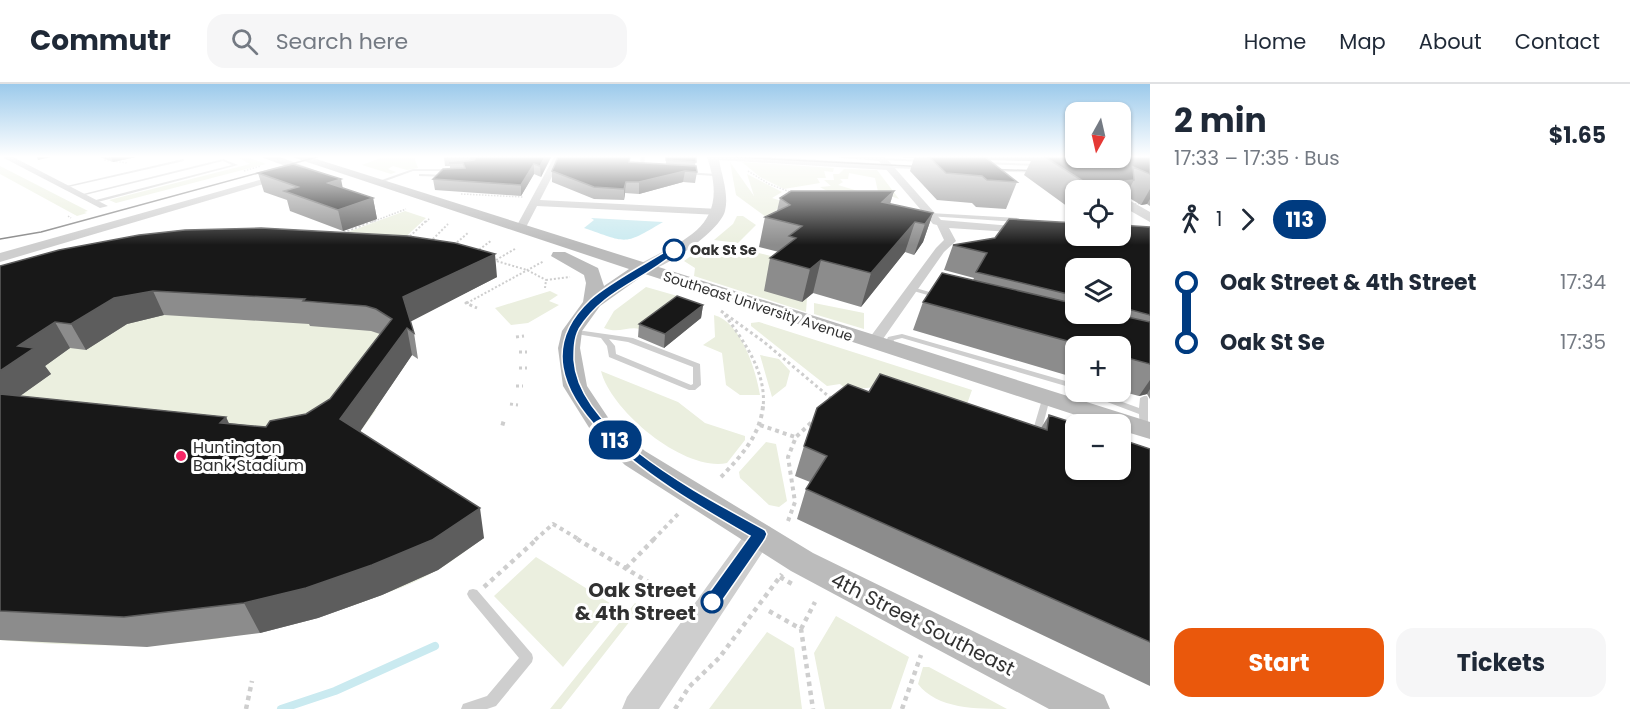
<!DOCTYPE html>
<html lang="en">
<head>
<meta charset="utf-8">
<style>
	:root { --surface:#fff; --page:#f6f6f7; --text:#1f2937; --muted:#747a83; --line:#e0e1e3; --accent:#ea580c }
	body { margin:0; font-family:Poppins,sans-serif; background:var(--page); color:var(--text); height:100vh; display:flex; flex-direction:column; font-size:22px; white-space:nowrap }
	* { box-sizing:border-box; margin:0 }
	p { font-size:20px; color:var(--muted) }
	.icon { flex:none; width:33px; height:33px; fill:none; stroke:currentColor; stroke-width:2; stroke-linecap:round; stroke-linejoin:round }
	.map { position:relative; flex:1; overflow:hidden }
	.side { display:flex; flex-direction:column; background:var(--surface); width:480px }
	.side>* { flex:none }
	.badge { padding:0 12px; border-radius:20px; font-size:21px; line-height:39px }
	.needle { width:39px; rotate:188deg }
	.fabs { position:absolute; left:1065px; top:18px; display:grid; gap:12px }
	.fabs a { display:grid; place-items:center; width:66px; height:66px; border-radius:12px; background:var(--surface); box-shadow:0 2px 4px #0004; font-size:30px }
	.map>.badge { position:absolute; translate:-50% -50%; box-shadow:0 0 0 3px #fff }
	.legs { display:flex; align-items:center; gap:9px; height:66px; padding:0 24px; font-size:20px }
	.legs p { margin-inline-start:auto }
	.head { display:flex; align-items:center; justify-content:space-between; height:102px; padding:0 24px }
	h1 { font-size:33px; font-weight:700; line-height:45px }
	.cta { display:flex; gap:12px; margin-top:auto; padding:12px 24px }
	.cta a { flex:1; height:69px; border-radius:18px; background:var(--accent); color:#fff; font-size:24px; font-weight:700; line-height:69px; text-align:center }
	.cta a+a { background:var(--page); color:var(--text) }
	ul { padding:0 24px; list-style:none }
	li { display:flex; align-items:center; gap:21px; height:60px; font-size:22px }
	li i { display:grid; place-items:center; width:9px; height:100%; margin:0 8px; background:currentColor }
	li i::after { content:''; width:15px; height:15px; margin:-8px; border:4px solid; border-radius:50%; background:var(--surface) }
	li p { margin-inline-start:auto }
	li:first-child i { background:linear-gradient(#0000 50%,currentColor 0) }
	li:last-child i { background:linear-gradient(currentColor 50%,#0000 0) }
	header { display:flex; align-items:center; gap:36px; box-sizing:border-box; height:84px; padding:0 30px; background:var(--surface); border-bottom:2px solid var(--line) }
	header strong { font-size:28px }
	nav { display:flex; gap:33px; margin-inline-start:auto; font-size:21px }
	.search { width:420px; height:54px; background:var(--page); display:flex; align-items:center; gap:15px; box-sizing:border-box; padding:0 21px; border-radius:18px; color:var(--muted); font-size:22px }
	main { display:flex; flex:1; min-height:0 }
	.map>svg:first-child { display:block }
	.green { fill:#ebefdf }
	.water { fill:#caeaf0 }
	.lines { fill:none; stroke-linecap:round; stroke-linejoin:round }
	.stream { stroke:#caeaf0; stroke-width:8 }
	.path-far4 { stroke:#cecece; stroke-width:1.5; stroke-dasharray:1.5 1.5; stroke-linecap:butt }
	.path-far3 { stroke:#cecece; stroke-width:2; stroke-dasharray:2 2; stroke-linecap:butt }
	.path-far2 { stroke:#cecece; stroke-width:3; stroke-dasharray:3 3; stroke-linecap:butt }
	.path-far1 { stroke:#cecece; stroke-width:4; stroke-dasharray:4 4; stroke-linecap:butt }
	.path { stroke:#cecece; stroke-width:4.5; stroke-dasharray:4.5 4.5; stroke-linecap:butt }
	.service { fill:#cecece; fill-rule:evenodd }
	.minor { fill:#cecece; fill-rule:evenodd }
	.tertiary { fill:#cecece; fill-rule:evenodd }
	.secondary { fill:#bbb; fill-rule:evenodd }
	.tram { stroke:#868686; stroke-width:1.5 }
	.path-bridge { stroke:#cecece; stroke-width:1.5; stroke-dasharray:1.5 1.5; stroke-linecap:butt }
	.wall { fill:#8c8c8c; fill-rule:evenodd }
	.shaded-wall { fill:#5d5d5d }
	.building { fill:#181818; stroke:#5d5d5d; stroke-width:1.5 }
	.line-1 { fill:#003b80; stroke:#fff; stroke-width:1.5 }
	.stop-1-dot { fill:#fff; stroke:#003b80; stroke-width:3 }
	.poi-dot { fill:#f62667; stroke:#fff; stroke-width:2 }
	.labels { text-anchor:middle; stroke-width:6; stroke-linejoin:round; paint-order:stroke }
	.far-stop-label { font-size:14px; font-weight:bold; fill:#313131; stroke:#fff; text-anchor:start }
	.far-street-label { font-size:14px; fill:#313131; stroke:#fff }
	.poi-label { font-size:16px; fill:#313131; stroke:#fff; text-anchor:start }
	.near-stop-label { font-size:20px; font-weight:bold; fill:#313131; stroke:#fff; text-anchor:end }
	.near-street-label { font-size:20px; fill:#313131; stroke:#fff }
</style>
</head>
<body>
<header>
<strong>Commutr</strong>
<div class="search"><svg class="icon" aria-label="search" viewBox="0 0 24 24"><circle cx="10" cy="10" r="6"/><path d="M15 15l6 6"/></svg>Search here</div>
<nav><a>Home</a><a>Map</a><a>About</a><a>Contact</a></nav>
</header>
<main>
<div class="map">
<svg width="1150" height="625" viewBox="0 0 1150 625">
	<rect width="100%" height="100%" fill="#fff"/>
	<path class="green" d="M237,73h10l19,7 -150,39 -7,-3 141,-36z
		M383,73h31l4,11 -11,2 -14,-4 -5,3 8,3 -5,2 -29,-9z
		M730,78l24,34 -7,-22 35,18 -10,6 10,3 -12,19 -34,-25z
		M742,78l92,6 -1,4 -9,-1 2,7h-9l3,5 -36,6 -24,-12z
		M0,82l88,45 -4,1 3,1 -10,3 -77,-42z
		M844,85l33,1 22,29 -21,-7 -3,-14 -26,-5 -1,6h-8l3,3 -5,3 20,6 -40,3 9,-3 -7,-4 11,-1 -7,-6h10l-1,-6h6z
		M405,127l21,7 -27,25 -70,-4z
		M737,132h6l13,9 -18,18 -24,-3 19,-16z
		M702,164l21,6 27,-3 21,5 31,46 5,-4 -1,14 -112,-36 1,-8 -11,-7z
		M479,187l18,6 -97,49 13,27 -24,36h-7l-12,20 6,1 -19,26 -11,10 138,92c-15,10 -29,22 -45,31 -24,15 -53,24 -79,34 -127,45 -228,48 -360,37v-346z
		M646,203l35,10 -41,32c-12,-3 -22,5 -36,-1l10,-17z
		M550,207l8,4 -9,6 10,4 -31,18 -17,2 -16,-17z
		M814,219l50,10v16l-50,-15z
		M714,231c27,7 42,55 46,80h-20l-14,-10 -4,-32 -19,-8 12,-8z
		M759,238l213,68 -10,28 -86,-31 -29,3 -7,-6 -13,2 -76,-60v-3z
		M760,271l19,4 11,12 -4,15 -14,11z
		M601,287l77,31 27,21 40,13v4l-18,23c-43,9 -116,-52 -126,-92z
		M766,358l10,2 11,57 -8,6 -10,-2 -29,-27 -1,-6z
		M536,473l77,48 -50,62 -69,-71z
		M635,519l6,4 -80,102h-11z
		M836,532l73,41 -18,52h-66l-11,-56z
		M767,548l27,16 8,61h-93z
		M923,583h6l78,42c-30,0 -70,0 -89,-25z"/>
	<path class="water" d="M591,134l72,4c-40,24 -35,21 -79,6l10,-8z"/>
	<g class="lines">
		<path class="stream" d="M281,625l54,-18 100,-45"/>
		<path class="path-far4" d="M112,73l-8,3 24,3
			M244,87l17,-5
			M748,87l21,13 24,9
			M461,110l62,3
			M68,132l3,2
			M372,138l34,-13
			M426,138l4,-4"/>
		<path class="path-far3" d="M340,150l36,-14
			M407,155l20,-19
			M430,158l18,-18
			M454,161l15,-13
			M476,168l16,-12
			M493,176l34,10 19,10
			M496,176l19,-11
			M545,204l1,-8 24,-3
			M467,219l77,-42"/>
		<path class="path-far2" d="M468,218l-2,1 11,5
			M721,227l43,31 69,58
			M725,231c19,27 42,57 38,93
			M516,253l8,-1
			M519,268h8
			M519,284h8
			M516,302h7
			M510,320l8,1"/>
		<path class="path-far1" d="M501,339l7,2
			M760,341l35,12
			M721,393c20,-21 39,-41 42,-71
			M788,437l7,-19 -7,-45 8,-20 18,-17
			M535,456l18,-16 27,16
			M653,456l25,-26"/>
		<path class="path" d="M577,455l86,52
			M626,484l28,-29
			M780,493l14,8
			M484,503l53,-48
			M769,527l32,18 12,80
			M801,545l14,-27
			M246,625l6,-28
			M675,625l14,-22 30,-29 63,-84
			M902,625l19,-54"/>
		<path class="service" d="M641,73h4l-2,13 2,2 -2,1 -4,-2z
			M882,74l43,2 2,1 -2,1 -44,-2z
			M183,75l1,2 -120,27 -2,-1z
			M223,75l15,6 -144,38h-2v-2l140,-36 -9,-4 -142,35 -2,-1z
			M983,78l56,2 2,1 -2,1 -57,-2z
			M888,82l33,1 2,1 -2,1 -34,-1z
			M413,85h38l2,1 -2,1h-38l-33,12 -4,-1z
			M993,85l44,2 2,1 -2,1 -46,-2v-1z
			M686,88l29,2 2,1 -2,1 -31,-2v-1z
			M421,90l26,1 2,1 -2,1 -28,-1v-2z
			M930,129l88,5 3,2 -3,2 -90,-6 -1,-1z
			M1120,139h9l3,2 -3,2h-9z
			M912,203l28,8 1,1 -3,2 -28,-8v-2z
			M570,245l63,9 67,26 1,21 -6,5h-6l-80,-33 -2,-11 -6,-8 -31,-5 -1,-2zM609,255l19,3 65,25v17l-2,1 -75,-31 -1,-8z
			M902,250l174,50v5l-174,-51 -8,2 -4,10h-6l-1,-2 5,-11z
			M1085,308h10l44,16 1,-10 4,-2h3l1,2v31l-4,3 -3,-1 -1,-2 -1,-15 -53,-20z
			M1043,312h3l4,2 -8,31 6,4 -4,3 -10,-4 -1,-2z
			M473,505l4,1 55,64 1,4 -1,4 -36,44 -9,3h-26l2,-5 24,-8 32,-38 -50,-60 -2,-4 2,-4z"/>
		<path class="minor" d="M2,73h11l95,49 -8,2z
			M554,73h8l-22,43 179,9 5,3 -5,3 -182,-9 -13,25h-8l-1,-2z
			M831,73h54l56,63 83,7 5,3 -5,3 -75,-5 7,13 -12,11 -66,94h-10l-2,-3 2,-3 68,-92 8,-8 -7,-15 -4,-1 -54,-63z"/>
		<path class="tertiary" d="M707,73h62l119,7 5,3 -5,3 -169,-10c3,16 10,35 6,51 -5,21 -70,66 -89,61l-3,-3 3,-3c51,-28 95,-39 71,-109z
			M284,89l10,2 -294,87v-9z
			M1120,111l30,17v10l-30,-17z
			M760,439l10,4 4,7 -4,7 -111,168h-37l5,-12 123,-170z"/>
		<path class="secondary" d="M261,73h19l40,15 -6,4 -4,-1z
			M292,73h18l840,265v17l-30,-9v-6h-17l-458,-150 -45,32 -18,25 -2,17 7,38 24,36 34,29 168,102 291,142 6,14h-61l-258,-138 -166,-106 -32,-31 -30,-48 -5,-38 4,-17 21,-29 3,-19 -2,-8 -33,-19 2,-4h12l33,16 6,18 25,-17z"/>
		<path class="tram" d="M735,73l193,10
			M985,85l57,2
			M0,155l41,-7 276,-75"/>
		<path class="path-bridge" d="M1120,122l23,-3"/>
	</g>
	<path class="wall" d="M100,73h36l-23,5z
		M444,73h107l-10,20 -7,-3 -13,22 -86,-6 -2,-11 17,-11v-2h-5z
		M666,73h30l-1,9 2,6 -2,11 -12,-1 -44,12 -14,-1 -1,7 -30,-1 -42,-17v-11l79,-8 35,2z
		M898,73h252v49l-3,-2 -6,1 -15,-9 -6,-6h-44l-1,22 -51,-37 7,-14 -42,-1 28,22 -11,27 -30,-2 -4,-4 -35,-3 -27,-29 4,-13z
		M258,89l85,15 30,10 4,21 -34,12 -53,-20 -3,-11 -23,-8z
		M894,107l-4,13 43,9 -10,29 -9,13 -9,-3 -44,55 -48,-14 -11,9 -38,-11 6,-33 9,-6 -20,-5 6,-30 12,-6 3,-13z
		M1150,143v172l-3,-5 -8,2 -19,-5v-45h-44v32l-163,-48 10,-28 50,-22 1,-2 -30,-8 9,-25zM1076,184h44v46h-44z
		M0,182l497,11 -87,44 4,12 4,26 -6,-4 -52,76 124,107 -46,32 -56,25 -64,23 -58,15 -113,14 -147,-7zM164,231l145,9 1,2 61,5 9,3 -50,65 -24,15 -40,13 -37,-4 -3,-6 -206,-21 31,-22 -6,-8 25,-18 16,2 41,-26z
		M703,221l-2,13 -37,30 -26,-11 1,-13z
		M869,308l172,36 8,-13 101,34v237l-353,-167 9,-30 4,-7 -15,-6 9,-30z"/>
	<path class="shaded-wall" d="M37,73h14l-13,3z
		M111,73h25l-23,5z
		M470,73h8l-7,8z
		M545,73h6l-10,20 -1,-11z
		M534,80v10l-13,22v-11z
		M685,87l-2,11 -44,12v-12z
		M341,95l4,20 -17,-16z
		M1134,96l-14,26v-16l2,-4 -6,-4z
		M626,98l-1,11 -1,7v-11z
		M1150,105v10l-3,5 -6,1z
		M894,107l-9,28 -3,-17z
		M373,114l4,21 -34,12 -5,-21z
		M933,129l-10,29 -9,13 11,-31z
		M915,138l-10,30 -44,55 10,-34z
		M495,170l2,23 -89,46 -5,-26z
		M821,176l-8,33 -11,9 8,-33z
		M153,207l11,24 -37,9 -41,26 -15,-26 43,-26z
		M703,221l-2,13 -37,30 1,-14z
		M55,238l15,26 -25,18 6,8 -31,22 -20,24v-49l18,-25z
		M407,244l5,27 -63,93 -9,-29z
		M1150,296v9l-3,5 -8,2z
		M226,333l12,28 -18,-22z
		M480,424l4,30 -46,32 -56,25 -64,23 -58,15 -16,-30z"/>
	<path class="building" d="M476,73h69l-5,9 -6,-2 -13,21 -88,-6 10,-10 22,-1 -2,-5h-14l25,-3z
		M558,73h72l-1,5 67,4 1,6 -12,-1 -46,11h-13l-2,7 -30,-2 -42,-16z
		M666,73h30v5l-30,-2z
		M929,73h56l32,25 -30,-2 -5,-4 -36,-3z
		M1045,73l52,1 14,8h16l1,-4 -9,-4 31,-1v17l-17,-7 1,13 -18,2 6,4 -33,-1z
		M293,80l48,15 -13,4 45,15 -35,12 -54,-19 14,-4 -40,-14z
		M791,107h103l-12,11 51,11 -8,11 -10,-2 -44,51 -50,-13 -11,9 -40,-11 26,-20 -7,-2 13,-10 -37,-9 25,-12 -10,-7z
		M1009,135l67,4v13h44v-11l30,2v88l-30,-8v-39h-44v28l-100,-24 11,-19 -34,-8 42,-7z
		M261,144l147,8 47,7 40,11 -92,43 11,36 -7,-5 -67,91 140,89 -48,32 -60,25 -66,23 -62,15 -120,14 -124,-6v-217l226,23 -6,6 46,4 4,-6 36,-7 24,-15 62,-80 -16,-10 -10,-3 -63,-5 2,-2 -152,-8 -39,7 -43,26 -16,-2 -37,24 16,2 -34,23v-105l59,-16 80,-15 46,-5z
		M942,189l134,31v10h38l36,8v42l-30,-8v-10h-34l-163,-44z
		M677,212l26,9 -38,29 -26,-10z
		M880,290l167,56 2,-15 28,9h-1v46h44v-31l30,10v193l-344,-153 21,-33 -23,-10 13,-38 31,-24 21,8z"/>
	<linearGradient id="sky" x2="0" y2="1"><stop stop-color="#9ccaeb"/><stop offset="0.45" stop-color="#fff"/><stop offset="1" stop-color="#fff" stop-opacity="0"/></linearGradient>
	<rect width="1150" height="161" fill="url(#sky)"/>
	<path class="line-1" d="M671,164l7,2c-32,30 -75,39 -99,79 -5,9 -5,21 -5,31 5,75 132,137 191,170l2,4 -2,5 -47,68 -6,2 -6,-2 -3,-5 3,-5 44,-61c-65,-38 -260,-142 -160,-236 18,-17 59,-38 81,-52z"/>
	<g class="stop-1-dot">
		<circle cx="674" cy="166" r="10"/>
		<circle cx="712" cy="518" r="10"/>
	</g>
	<circle class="poi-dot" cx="181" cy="372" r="6"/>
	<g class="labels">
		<g class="far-stop-label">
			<text x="690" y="171">Oak St Se</text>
		</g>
		<g class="far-street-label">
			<text transform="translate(758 222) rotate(18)" y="5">Southeast University Avenue</text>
		</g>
		<g class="poi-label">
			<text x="193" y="369">Huntington<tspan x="193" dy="18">Bank Stadium</tspan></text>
		</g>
		<g class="near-stop-label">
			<text x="696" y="513">Oak Street<tspan x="696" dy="23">&amp; 4th Street</tspan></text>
		</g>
		<g class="near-street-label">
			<text transform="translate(923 540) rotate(27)" y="7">4th Street Southeast</text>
		</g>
	</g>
</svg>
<div class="fabs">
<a><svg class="needle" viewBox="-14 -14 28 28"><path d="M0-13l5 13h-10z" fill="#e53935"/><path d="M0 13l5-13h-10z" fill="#747a83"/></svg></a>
<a><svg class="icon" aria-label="locate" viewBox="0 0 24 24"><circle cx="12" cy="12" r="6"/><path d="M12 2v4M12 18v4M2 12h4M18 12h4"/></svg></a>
<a><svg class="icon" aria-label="layers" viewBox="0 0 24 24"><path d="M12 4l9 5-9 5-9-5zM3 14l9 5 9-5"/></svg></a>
<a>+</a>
<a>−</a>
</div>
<b class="badge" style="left:615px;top:356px;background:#003b80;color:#fff">113</b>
</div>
<section class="side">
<div class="head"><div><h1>2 min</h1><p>17:33 – 17:35 · Bus</p></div><b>$1.65</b></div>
<div class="legs"><svg class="icon" aria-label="walk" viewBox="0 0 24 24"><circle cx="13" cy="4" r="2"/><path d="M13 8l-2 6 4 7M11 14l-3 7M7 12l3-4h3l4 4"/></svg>1<svg class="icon" aria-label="forward" viewBox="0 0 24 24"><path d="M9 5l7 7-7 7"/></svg><b class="badge" style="background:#003b80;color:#fff">113</b></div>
<ul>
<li><i style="color:#003b80"></i><b>Oak Street &amp; 4th Street</b><p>17:34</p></li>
<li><i style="color:#003b80"></i><b>Oak St Se</b><p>17:35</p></li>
</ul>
<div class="cta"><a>Start</a><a>Tickets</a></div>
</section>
</main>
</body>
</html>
